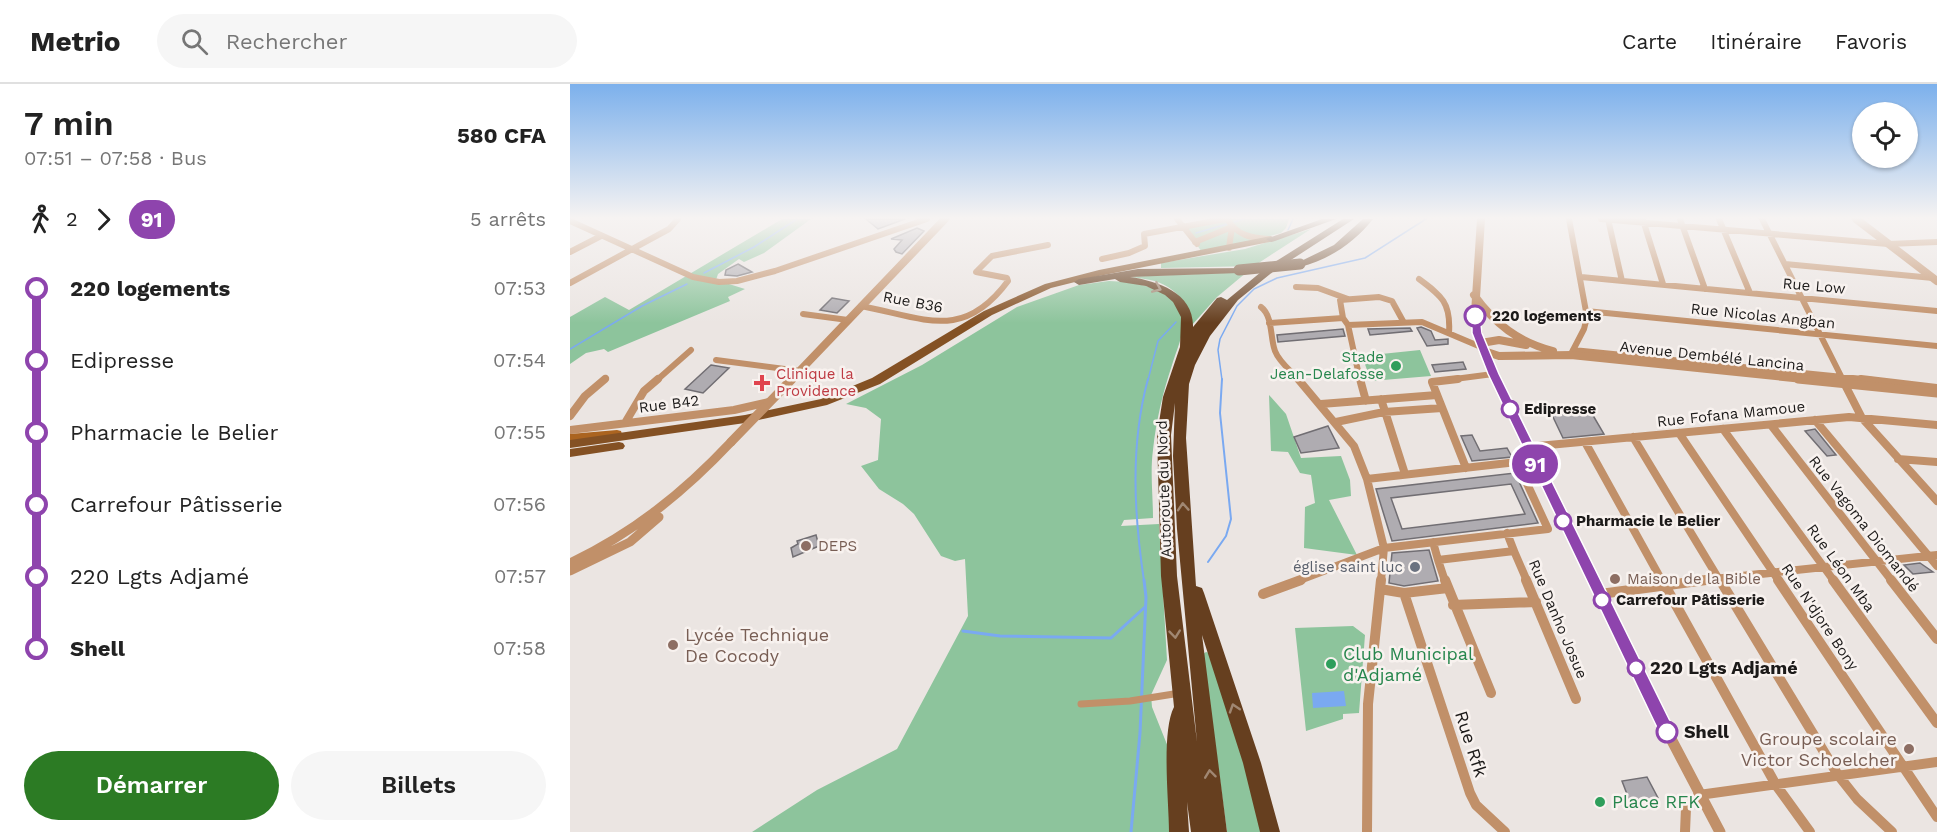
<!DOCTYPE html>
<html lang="fr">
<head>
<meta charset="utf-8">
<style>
	:root { --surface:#fff; --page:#f6f6f6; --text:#222; --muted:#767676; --line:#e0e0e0; --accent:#2c7b24 }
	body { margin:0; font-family:"Work Sans",sans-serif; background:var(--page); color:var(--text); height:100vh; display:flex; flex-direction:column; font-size:22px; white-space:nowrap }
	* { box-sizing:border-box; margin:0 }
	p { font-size:20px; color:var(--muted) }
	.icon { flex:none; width:33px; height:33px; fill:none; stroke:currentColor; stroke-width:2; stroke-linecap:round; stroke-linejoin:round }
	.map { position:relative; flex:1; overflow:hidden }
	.side { display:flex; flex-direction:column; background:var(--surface); width:570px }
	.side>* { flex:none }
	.badge { padding:0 12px; border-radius:20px; font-size:21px; line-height:39px }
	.buttons { position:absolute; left:1282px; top:18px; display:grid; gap:12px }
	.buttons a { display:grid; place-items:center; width:66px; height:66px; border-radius:50%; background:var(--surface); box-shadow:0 2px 4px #0004; font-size:30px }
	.map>.badge { position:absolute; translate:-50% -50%; box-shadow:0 0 0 3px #fff }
	.legs { display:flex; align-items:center; gap:9px; height:66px; padding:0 24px; font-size:20px }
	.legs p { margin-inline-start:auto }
	.summary { display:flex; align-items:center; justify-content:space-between; height:102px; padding:0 24px }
	h1 { font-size:33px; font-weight:600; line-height:45px }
	.primary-button { display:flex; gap:12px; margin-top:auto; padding:12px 24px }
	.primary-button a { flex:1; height:69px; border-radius:36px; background:var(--accent); color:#fff; font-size:24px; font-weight:600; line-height:69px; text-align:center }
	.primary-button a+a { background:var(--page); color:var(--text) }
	ul { padding:0 24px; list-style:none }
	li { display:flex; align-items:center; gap:21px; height:72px; font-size:22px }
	li i { display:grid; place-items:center; width:9px; height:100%; margin:0 8px; background:currentColor }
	li i::after { content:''; width:15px; height:15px; margin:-8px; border:4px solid; border-radius:50%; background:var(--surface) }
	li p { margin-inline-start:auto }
	li:first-child i { background:linear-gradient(#0000 50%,currentColor 0) }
	li:last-child i { background:linear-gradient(currentColor 50%,#0000 0) }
	header { display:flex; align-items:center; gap:36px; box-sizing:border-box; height:84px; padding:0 30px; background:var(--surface); border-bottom:2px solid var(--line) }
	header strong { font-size:28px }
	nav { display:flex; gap:33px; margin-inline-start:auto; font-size:21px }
	.search { width:420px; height:54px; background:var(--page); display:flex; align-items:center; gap:15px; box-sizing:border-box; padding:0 21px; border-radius:33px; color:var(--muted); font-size:22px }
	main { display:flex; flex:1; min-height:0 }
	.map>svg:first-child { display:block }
	.green { fill:#8dc49c }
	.water { fill:#7aa9f1 }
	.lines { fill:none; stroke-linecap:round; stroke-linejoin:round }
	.stream-far2 { stroke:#7aa9f1; stroke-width:1.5 }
	.stream-far1 { stroke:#7aa9f1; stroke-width:2 }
	.stream { stroke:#7aa9f1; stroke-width:3 }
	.building { fill:#afacb1; stroke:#716e73; stroke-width:1.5; fill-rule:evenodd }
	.pedestrian { stroke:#c19069; stroke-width:7 }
	.minor-far2 { stroke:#c19069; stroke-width:6 }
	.minor-far1 { stroke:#c19069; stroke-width:8 }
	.minor { stroke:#c19069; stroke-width:10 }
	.tertiary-far2 { stroke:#c19069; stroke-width:8 }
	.tertiary-far1 { stroke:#c19069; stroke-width:9 }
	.tertiary { stroke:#c19069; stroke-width:11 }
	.secondary { fill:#ab6420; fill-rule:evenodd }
	.primary { fill:#845124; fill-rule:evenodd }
	.motorway { fill:#663f1f; fill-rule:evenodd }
	.tertiary-bridge { stroke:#c19069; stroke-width:9 }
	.motorway-bridge { stroke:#663f1f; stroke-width:11 }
	.oneway { stroke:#a08772 }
	.line-1 { fill:#8e44ad; stroke:#fff; stroke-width:1.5 }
	.stop-1-dot { fill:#fff; stroke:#8e44ad; stroke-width:3 }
	.leisure-dot { fill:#2e9e5b; stroke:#f8f2ef; stroke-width:2 }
	.health-dot { fill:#e0444e; stroke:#f8f2ef; stroke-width:2 }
	.education-dot { fill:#8d6e63; stroke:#f8f2ef; stroke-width:2 }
	.worship-dot { fill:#6b7280; stroke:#f8f2ef; stroke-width:2 }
	.labels { text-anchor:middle; stroke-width:5; stroke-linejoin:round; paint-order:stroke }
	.street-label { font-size:15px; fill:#1c1a19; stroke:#f8f2ef }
	.stop-label { font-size:15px; font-weight:bold; fill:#1c1a19; stroke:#f8f2ef; text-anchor:start }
	.leisure-label { font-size:15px; fill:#27864d; stroke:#f8f2ef; text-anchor:end }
	.health-label { font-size:15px; fill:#be3a42; stroke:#f8f2ef; text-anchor:start }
	.education-label { font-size:15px; fill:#785e54; stroke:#f8f2ef; text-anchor:start }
	.worship-label { font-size:15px; fill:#5b616d; stroke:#f8f2ef; text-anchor:end }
	.near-education-label { font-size:18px; fill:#785e54; stroke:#f8f2ef; text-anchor:start }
	.near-leisure-label { font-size:18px; fill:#27864d; stroke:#f8f2ef; text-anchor:start }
	.near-stop-label { font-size:18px; font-weight:bold; fill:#1c1a19; stroke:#f8f2ef; text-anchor:start }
	.near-street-label { font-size:18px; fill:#1c1a19; stroke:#f8f2ef }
</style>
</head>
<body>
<header>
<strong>Metrio</strong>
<div class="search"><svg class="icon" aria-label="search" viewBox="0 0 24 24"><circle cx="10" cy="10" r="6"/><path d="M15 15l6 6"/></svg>Rechercher</div>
<nav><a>Carte</a><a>Itinéraire</a><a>Favoris</a></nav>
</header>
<main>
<section class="side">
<div class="summary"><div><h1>7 min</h1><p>07:51 – 07:58 · Bus</p></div><b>580 CFA</b></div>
<div class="legs"><svg class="icon" aria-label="walk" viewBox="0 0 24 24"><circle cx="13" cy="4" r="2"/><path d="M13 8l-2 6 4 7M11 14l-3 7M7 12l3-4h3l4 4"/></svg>2<svg class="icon" aria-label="forward" viewBox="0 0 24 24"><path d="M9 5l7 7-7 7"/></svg><b class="badge" style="background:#8e44ad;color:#fff">91</b><p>5 arrêts</p></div>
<ul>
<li><i style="color:#8e44ad"></i><b>220 logements</b><p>07:53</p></li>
<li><i style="color:#8e44ad"></i><span>Edipresse</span><p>07:54</p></li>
<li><i style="color:#8e44ad"></i><span>Pharmacie le Belier</span><p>07:55</p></li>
<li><i style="color:#8e44ad"></i><span>Carrefour Pâtisserie</span><p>07:56</p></li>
<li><i style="color:#8e44ad"></i><span>220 Lgts Adjamé</span><p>07:57</p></li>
<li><i style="color:#8e44ad"></i><b>Shell</b><p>07:58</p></li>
</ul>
<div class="primary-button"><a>Démarrer</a><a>Billets</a></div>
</section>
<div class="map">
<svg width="1367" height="748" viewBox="0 0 1367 748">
	<rect width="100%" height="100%" fill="#ebe5e2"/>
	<path class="green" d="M212,135h29l-47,34 -20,9 -5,-3 -21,15 -2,6 29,9 -17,8 2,4 -122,51 -4,-3 -18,4 -16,11v-47l35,-20 24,13z
		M647,135h72l-3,9 -5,5 -40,11 -40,7 -15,-23z
		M741,145l-57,37 -93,2v-5l84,-14z
		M677,188l-30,25 -25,28c-8,-37 -31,-47 -68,-48z
		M539,197c23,1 63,5 72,31 6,18 -4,36 -9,53 -9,27 -16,56 -19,85 -3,22 0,46 0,68l-29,2 -3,6 38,-2 8,136 -16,35 1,12 18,45 2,80h-420l65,-42 80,-41 71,-133 -3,-57 -10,2 -14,-5 -27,-42 -11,-10 -24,-15 -18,-23 17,-6 3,-41 -15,-11 -20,-4 76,-39 95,-58 62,-22z
		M850,266l11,26 -60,5 -9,-25z
		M699,311l17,19 15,44 40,-2 9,24 1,16 -22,4 28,55 -53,-7 1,-41 10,-4 -4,-28 -11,-2 -12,-21 -17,-1z
		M783,542l12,9 -6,78 -16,1v5l-37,12 -11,-103z
		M636,568l3,1 22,61 33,118h-37l-24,-178z"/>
	<path class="water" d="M774,607l2,15 -33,2 -1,-15z"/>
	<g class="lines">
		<path class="stream-far2" d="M664,138l10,-3
			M718,146l5,-11
			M626,149l31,-9
			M134,189l50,-26 43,-28
			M0,265l72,-43 45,-22
			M578,296l10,-39 18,-19
			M652,296l-4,-30 2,-11 17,-33 17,-17 23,-11 88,-20 61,-39"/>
		<path class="stream-far1" d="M638,478l18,-26 5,-17 -11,-106 2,-34
			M574,497c-10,-67 -14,-136 4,-202"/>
		<path class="stream" d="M393,547l37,5 111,2 34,-31
			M561,748l9,-99 6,-136 -2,-17"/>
	</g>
	<path class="building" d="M296,135h39l-27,10z
		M347,144l7,3 -22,23 -6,-2 -2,-3 8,-9 -11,-1z
		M168,180l14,8 -15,4 -12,-1 1,-5z
		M262,214l17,3 -12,12 -17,-3z
		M851,243l10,4 4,9 13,-1v5l-21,2 -10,-18z
		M840,244l2,3 -42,4 -2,-6z
		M773,245l2,7 -67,6 -1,-7z
		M893,278l3,7 -31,3 -3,-7z
		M141,281l18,3 -26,25 -18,-4z
		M1021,328l13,22 -41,4 -11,-23z
		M758,342l11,22 -38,5 -7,-16z
		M1245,345l21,26 -9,1 -22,-25z
		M902,351l8,16 27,-3 5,9 -40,4 -11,-25z
		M945,389l23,50 -146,18 -16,-52zM941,400l14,30 -123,15 -11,-31z
		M246,451l3,11 -26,11 -2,-9 7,-4 -1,-3z
		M859,466l9,31 -34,5 -15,-3 3,-30z
		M1350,479l13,9 -20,2 -9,-9z
		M1077,693l11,21 -28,4 -8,-21z"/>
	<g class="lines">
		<path class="pedestrian" d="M511,620l49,-3 50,-8"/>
		<path class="minor-far2" d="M607,135l20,25
			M657,135c10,16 23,19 41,20
			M999,135l18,98 -3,12 -13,25
			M1031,135l287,25 49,-2
			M1038,135l14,62
			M1110,135l25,70
			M1149,135l31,74
			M1192,135l81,161
			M1073,136l20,64
			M0,137l123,56 26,5 18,-1 38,-10 152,-52
			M625,158l37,-15
			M659,164l3,-21
			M0,168l31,-16
			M532,175l27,-6 16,-7 -1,-12 81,-15
			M1215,180l148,14
			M1011,193l356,34
			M849,195c23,17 32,24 30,54
			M0,199l99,-54 9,-10
			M726,203l22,1 30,11
			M291,222c63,12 102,36 147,-25l-1,-3 -31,-6 16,-16 56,-11
			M691,223c12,9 9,31 14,44 4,11 17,21 24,29
			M1016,227l351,35
			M233,230l45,6
			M773,234l-3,-18 39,-3 13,4 11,20
			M699,239l74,-5 5,7 74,-3 59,25
			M778,241l12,55
			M1003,266l300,30
			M146,276l84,11
			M34,296l2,-2
			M87,296l34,-30
			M877,296l46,-6"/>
		<path class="minor-far1" d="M728,295l56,67 13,33 17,69 -3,33
			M790,295l6,22
			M888,295l-26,3 34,86
			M1272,295l20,39 75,83
			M1291,295l76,9
			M811,315l24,75
			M751,320l116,-9
			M0,332l15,-20 20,-17
			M1245,336l122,146
			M766,338l48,-10 58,-4
			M55,339l19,-32 14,-12
			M1201,341l121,156
			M1153,345l111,152
			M0,346l164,-20 35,-8
			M1109,349l100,148
			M1063,353l87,144
			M1015,358l77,139
			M957,363l322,-30 88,8
			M1328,375l39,3
			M797,395l167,-19
			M863,458l5,18 76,-9 -7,-18
			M944,467l13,30
			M868,476l7,21
			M727,497l87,-33 164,-19 -31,-67
			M1125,497l242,-26"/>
		<path class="minor" d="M875,496l46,113
			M956,496l50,119
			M1092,496l114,205 34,47
			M1150,496l118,195 19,24 35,33
			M1208,496l159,237
			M1263,496l104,143
			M1321,496l46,59
			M878,504l-44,5 66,200 6,12 29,27
			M810,505l24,4
			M693,510l38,-14
			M1030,510l106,-14
			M883,521l83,-3
			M797,748l1,-128 13,-124
			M1115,748l1,-24 13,-13 238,-33"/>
		<path class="tertiary-far2" d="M911,135l-6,94 6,34 16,33
			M1286,135l81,62
			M904,211c21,29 44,47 79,56
			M911,259l18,-3 27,5
			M914,267l15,5 72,-1 242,25
			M221,296l154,-161"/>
		<path class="tertiary-far1" d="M926,295l97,202
			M1228,295l139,14
			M194,324l28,-29
			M0,479c63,-30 113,-70 161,-121
			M0,487l60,-29 29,-25"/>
		<path class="tertiary" d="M1023,496l76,155 51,97"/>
		<path class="secondary" d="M47,346l4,1 1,3 -1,3 -51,5v-8z"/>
		<path class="primary" d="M701,152l5,3 -2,2 -175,35 -48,12 -59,27 -112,69 -53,21 -82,18 -175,25v-8l175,-25 76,-16 51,-21 112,-67 61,-27 54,-14z
			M49,358l4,1 2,3 -2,3 -53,8v-8z"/>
		<path class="motorway" d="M752,135h14l-61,22 -4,1 -5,-3z
			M773,135h11l-80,52 -36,29 -28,36 -15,29 -6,19 -3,54 10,148 6,2 2,5 57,170 19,69h-20l-17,-69 -41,-128 25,197h-36l-4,-30 2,30h-20c0,-30 -8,-100 5,-125l-13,-131 -4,-141 6,-38 17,-50 1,-30 -8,-15 -8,-7 -19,-9 -26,-4 -5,-3 -36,6 -5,-3 5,-3 59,-10 105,-1 1,2 -5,3 -109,4c28,4 64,16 63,50l24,-29 4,-1 6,3 40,-33zM605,319l-2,53 4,73 20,213 -20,-166 -6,-141z
			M793,135h10c-19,24 -43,40 -73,48l-5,-3 39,-19z"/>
		<path class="tertiary-bridge" d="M161,358l33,-34"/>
		<path class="motorway-bridge" d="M669,186l61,-6"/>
	</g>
	<defs><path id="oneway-chevron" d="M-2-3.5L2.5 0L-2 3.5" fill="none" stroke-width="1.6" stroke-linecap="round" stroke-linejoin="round" transform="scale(1.5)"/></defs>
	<g class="oneway">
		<use href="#oneway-chevron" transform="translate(587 204) rotate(23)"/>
		<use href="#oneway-chevron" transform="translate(613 423) rotate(-94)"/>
		<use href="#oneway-chevron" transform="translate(605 550) rotate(84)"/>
		<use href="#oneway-chevron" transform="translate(664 624) rotate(-108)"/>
		<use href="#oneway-chevron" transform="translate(640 690) rotate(-97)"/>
	</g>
	<linearGradient id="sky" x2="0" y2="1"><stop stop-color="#7cb0ec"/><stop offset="0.56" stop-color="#f6f3f2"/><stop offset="1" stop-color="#f6f3f2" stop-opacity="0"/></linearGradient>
	<rect width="1367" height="239" fill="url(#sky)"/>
	<path class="line-1" d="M902,229l8,3 2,17 17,41 174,353 2,5 -2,6 -6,2 -5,-2 -174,-364 -16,-41z"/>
	<g class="stop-1-dot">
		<circle cx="905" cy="232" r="10"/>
		<circle cx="940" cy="325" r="8"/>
		<circle cx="993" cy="437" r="8"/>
		<circle cx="1032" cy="516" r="8"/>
		<circle cx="1066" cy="584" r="8"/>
		<circle cx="1097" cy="648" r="10"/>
	</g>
	<g class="leisure-dot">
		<circle cx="826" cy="282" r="6"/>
		<circle cx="761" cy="580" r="6"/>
		<circle cx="1030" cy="718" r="6"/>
	</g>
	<path class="health-dot" d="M189 290h6v6h6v6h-6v6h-6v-6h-6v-6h6z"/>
	<g class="education-dot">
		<circle cx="236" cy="462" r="6"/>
		<circle cx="1045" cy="495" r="6"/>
		<circle cx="103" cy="561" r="6"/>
		<circle cx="1339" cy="665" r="6"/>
	</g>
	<circle class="worship-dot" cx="845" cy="483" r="6"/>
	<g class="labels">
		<g class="street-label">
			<text transform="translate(1244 202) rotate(5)" y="5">Rue Low</text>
			<text transform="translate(343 218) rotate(11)" y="5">Rue B36</text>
			<text transform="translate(1193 232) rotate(6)" y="5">Rue Nicolas Angban</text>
			<text transform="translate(1142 272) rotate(6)" y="5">Avenue Dembélé Lancina</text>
			<text transform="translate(99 320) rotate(-7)" y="5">Rue B42</text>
			<text transform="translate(1161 330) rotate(-6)" y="5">Rue Fofana Mamoue</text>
			<text transform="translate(594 405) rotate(-92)" y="5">Autoroute du Nord</text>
			<text transform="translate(1294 440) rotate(52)" y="5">Rue Vagoma Diomandé</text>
			<text transform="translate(1271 484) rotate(54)" y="5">Rue Léon Mba</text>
			<text transform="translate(1250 533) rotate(56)" y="5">Rue N'djore Bony</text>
			<text transform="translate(988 535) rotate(67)" y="5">Rue Danho Josue</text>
		</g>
		<g class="stop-label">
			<text x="922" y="237">220 logements</text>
			<text x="954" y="330">Edipresse</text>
			<text x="1006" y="442">Pharmacie le Belier</text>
			<text x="1046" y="521">Carrefour Pâtisserie</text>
		</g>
		<g class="leisure-label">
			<text x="814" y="278">Stade<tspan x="814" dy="17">Jean-Delafosse</tspan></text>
		</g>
		<g class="health-label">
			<text x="206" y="295">Clinique la<tspan x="206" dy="17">Providence</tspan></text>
		</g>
		<g class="education-label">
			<text x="248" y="467">DEPS</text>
			<text x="1057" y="500">Maison de la Bible</text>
		</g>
		<g class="worship-label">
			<text x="833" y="488">église saint luc</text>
		</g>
		<g class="near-education-label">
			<text x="115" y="557">Lycée Technique<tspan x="115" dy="21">De Cocody</tspan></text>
			<text x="1327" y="661" text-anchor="end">Groupe scolaire<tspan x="1327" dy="21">Victor Schoelcher</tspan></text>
		</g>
		<g class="near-leisure-label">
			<text x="773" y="576">Club Municipal<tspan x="773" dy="21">d'Adjamé</tspan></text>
			<text x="1042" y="724">Place RFK</text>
		</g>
		<g class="near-stop-label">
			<text x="1080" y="590">220 Lgts Adjamé</text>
			<text x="1114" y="654">Shell</text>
		</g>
		<g class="near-street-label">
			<text transform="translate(901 660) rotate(72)" y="6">Rue Rfk</text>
		</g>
	</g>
</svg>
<div class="buttons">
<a><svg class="icon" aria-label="locate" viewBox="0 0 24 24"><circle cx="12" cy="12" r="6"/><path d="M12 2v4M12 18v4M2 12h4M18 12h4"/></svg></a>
</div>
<b class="badge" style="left:965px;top:380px;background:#8e44ad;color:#fff">91</b>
</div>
</main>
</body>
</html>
